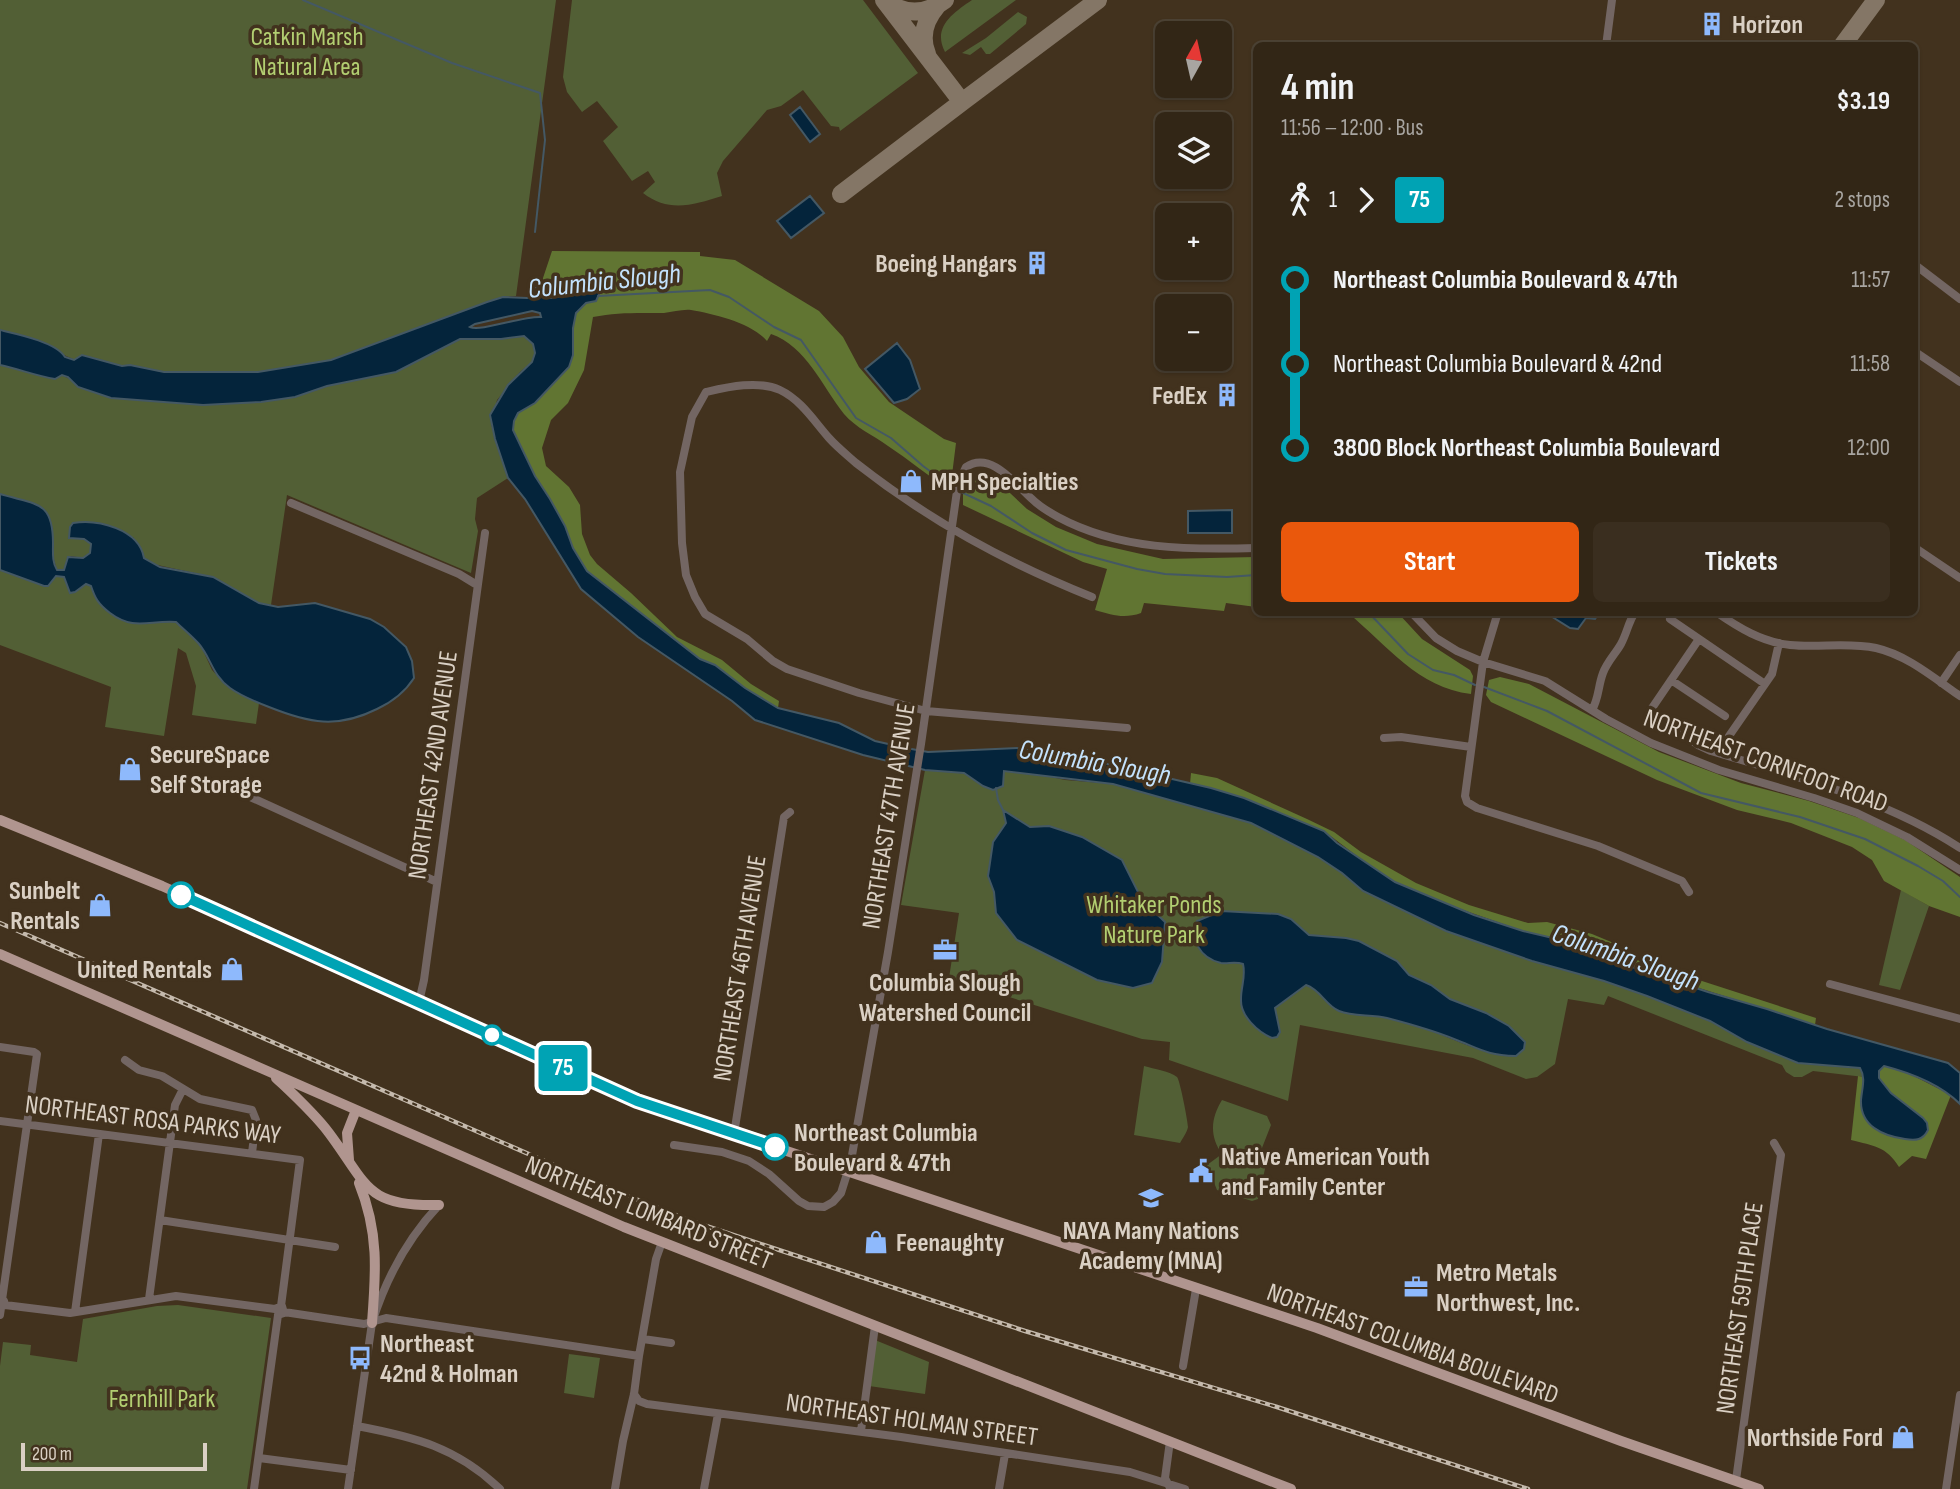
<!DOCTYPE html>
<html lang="en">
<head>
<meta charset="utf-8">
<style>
	:root { --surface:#322616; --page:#3a2e1f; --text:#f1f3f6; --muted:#a8a5a1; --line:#4d4335; --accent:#ea580c }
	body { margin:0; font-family:"Sofia Sans Condensed",sans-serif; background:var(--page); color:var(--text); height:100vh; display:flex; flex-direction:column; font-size:26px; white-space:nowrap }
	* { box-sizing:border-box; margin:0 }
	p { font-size:23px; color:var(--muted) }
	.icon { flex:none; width:38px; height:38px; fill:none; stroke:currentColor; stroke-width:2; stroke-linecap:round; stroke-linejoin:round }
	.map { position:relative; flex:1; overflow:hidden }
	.side { position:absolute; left:1253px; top:42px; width:665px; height:574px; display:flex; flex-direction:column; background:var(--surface); border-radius:10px; box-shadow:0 2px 5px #0004,0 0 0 2px var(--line) }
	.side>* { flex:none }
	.badge { padding:0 14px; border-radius:5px; font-size:24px; line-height:46px }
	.needle { width:46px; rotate:8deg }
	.buttons { position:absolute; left:1155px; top:21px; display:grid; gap:14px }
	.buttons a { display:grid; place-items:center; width:77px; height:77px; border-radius:10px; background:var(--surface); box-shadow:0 2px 5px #0004,0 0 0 2px var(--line); font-size:35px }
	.scale { position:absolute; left:21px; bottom:18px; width:186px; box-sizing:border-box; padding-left:7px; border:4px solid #dad0c4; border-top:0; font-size:19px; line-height:24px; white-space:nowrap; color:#dad0c4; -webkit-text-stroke:5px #42321e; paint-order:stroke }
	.map>.badge { position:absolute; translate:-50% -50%; box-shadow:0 0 0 4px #fff }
	.legs { display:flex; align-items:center; gap:10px; height:77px; padding:0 28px; font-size:23px }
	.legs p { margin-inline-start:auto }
	.head { display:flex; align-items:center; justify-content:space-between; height:119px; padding:0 28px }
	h1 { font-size:38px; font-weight:700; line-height:52px }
	.action { display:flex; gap:14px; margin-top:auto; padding:14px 28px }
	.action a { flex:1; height:80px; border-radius:10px; background:var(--accent); color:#fff; font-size:28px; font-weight:700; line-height:80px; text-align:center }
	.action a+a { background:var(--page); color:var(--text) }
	ul { padding:0 28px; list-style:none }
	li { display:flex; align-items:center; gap:24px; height:84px; font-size:26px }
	li i { display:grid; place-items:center; width:10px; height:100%; margin:0 9px; background:currentColor }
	li i::after { content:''; width:18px; height:18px; margin:-9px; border:5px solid; border-radius:50%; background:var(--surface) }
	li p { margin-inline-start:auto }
	li:first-child i { background:linear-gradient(#0000 50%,currentColor 0) }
	li:last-child i { background:linear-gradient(currentColor 50%,#0000 0) }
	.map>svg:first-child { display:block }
	.green { fill:#525f35; fill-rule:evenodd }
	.forest { fill:#617532 }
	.water { fill:#04243b; stroke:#445864; stroke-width:2; fill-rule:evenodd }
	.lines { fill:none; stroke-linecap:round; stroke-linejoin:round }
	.stream { stroke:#445864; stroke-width:2 }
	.taxiway { stroke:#847666; stroke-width:18 }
	.minor { stroke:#736663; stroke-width:8 }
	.major { stroke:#b0958f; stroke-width:10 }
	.rail-casing { stroke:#c5baad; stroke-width:4.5 }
	.rail { stroke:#42321e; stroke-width:2; stroke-dasharray:5; stroke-linecap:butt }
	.line-1-casing { stroke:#fff; stroke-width:16 }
	.line-1 { stroke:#00a3b4; stroke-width:10 }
	.stop-1-dot { fill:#fff; stroke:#00a3b4; stroke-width:3.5 }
	.labels { text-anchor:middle; stroke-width:7; stroke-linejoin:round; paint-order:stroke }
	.poi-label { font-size:26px; font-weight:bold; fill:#dad0c4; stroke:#42321e; text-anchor:start }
	.park-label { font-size:26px; fill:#b2ce71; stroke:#42321e }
	.street-label { font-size:26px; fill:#dad0c4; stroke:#42321e }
	.stop-label { font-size:26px; font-weight:bold; fill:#dad0c4; stroke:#42321e; text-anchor:start }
	.water-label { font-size:28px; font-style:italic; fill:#c3e2fd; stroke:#42321e }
</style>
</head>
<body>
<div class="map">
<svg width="1960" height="1489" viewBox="0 0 1960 1489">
	<rect width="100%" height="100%" fill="#42321e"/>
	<path class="green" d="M0,0h556l-40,296 -13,1 -16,5 -156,58 -73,12h-94l-34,-7 -8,1 -40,-11 -7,5 -54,-25 -21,-5z
		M572,0h291l55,73 -78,58 -1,-4 -8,-1 -28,-36 -22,16 -14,4 -44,51 -6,12 5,23c-29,9 -53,17 -79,-3l12,-11 -7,-11 -16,10 -29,-40 15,-14 -21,-26 -15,11 -15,-20 -4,-15z
		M972,0h44l-71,52c-13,-25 8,-39 27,-52z
		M1018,12l9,5 -1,7 -36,30h-4l-5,-7 -11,8 -8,-2 24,-15z
		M524,336l9,8 2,9 -3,9 -12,10 -23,28 -6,24 17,54 -31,20 -2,21 3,12 -7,42 -184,-78 -16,110 -12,-2 -46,-26 -60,-13 -9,-6 -11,-21 -54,1 5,1 7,5 -1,9 -7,5 -12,-2 -4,3 -3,11h-7l-4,-14v-19l-14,-31 -39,-12v-129c19,4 36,11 55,14l6,-4 50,23 92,7 58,-3 33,-5 33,-11 69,-14 64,-33h41z
		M0,570l45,16 11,-10 8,1 4,5 -1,4 8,6 11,-8 5,2 53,38 17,-3 15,1 25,24 11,24 17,18 30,15 -3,21 -64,-9 4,-29 -10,-33 -8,-5 -14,88 -59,-9 6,-40 -111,-42z
		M925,770l55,5 23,-4 25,1 37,8 48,4 138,39 67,34 24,16 21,18 83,40 86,30 72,20 43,15 63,25 37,21 51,21 62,5 4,9 -51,-6 -11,6h-8l-8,-5 -4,-7 -174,-69 -4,9 -36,-6 -13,65 -18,13 -11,2 -53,-21 -173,-33 -12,76 -119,-41 1,-18 -28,-3 -193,-61 10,-65 -58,-8zM1431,985l19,14 36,14 29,43c-33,-1 -60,-17 -91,-28z
		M1901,890l28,16 -29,84 -21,-5z
		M1144,1066c10,3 26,5 33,11 3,3 11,45 11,50 -1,5 -5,11 -8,16l-46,-8z
		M1222,1100l45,16 4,9 -11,28 8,3 -10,43 -6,2 -35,-11 -10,-25 15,-11c-13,-18 -11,-36 0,-54z
		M178,1305l93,13 -24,171h-247v-123l3,-24 28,3 -1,10 47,7 6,-43 74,-13z
		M875,1340l54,22 -4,32 -56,-8z
		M569,1354l31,4 -6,40 -30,-5z"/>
	<path class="forest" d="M552,251l148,1v4l35,4 84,51 24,26 16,30 30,35 55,37 12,4 -6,48c-21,-15 -41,-31 -62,-45 -15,-11 -32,-18 -44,-32 -22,-28 -38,-68 -73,-80l-4,7c-15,-18 -53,-27 -76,-31 -8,-1 -18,2 -27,3 -25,0 -47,-1 -71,4l-9,53 -16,33 -17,17 -9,28 4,18 23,21 11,18 2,29 8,21 7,9 34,29 46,44 45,23 29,24 28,17 -1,7 -33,-20 -30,-23 -15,-6 -113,-88 -14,-23 -8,-22 -15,-27 -15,-23 -22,-46 1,-9 4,-8 55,-58v-27l3,-15 24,-22 -44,7 -12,-2 -3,-12z
		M980,476l15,3 32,30 29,18 41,17 66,15 93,-2v50l-30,-4 -2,8 -80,-8 -3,10c-17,6 -29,2 -46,-3l12,-41 -24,-7 -120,-57v-21l4,-6z
		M1348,613h50l24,26 48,31 3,6 -2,18c-53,-6 -84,-49 -123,-81z
		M1500,677l29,7 130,68 82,31 68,18 50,17 46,22 55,37v40l-31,-11 -45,-25 -12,-21 -20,-13 -61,-24 -54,-13 -80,-30 -166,-78 -5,-7 3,-15z
		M1191,773l26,5 90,41 27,13 27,20 55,31 53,22 59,18 19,-1 45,12 24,10 10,11 8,4 182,59 -1,7 -213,-68 -28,-14 -51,-12 -91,-32 -37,-17 -21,-13 -50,-38 -80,-33 -54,-14z
		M1884,1066l20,5 47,24 -25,64 -14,-3 -13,11c-13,-21 -25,-21 -48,-27l7,-64 6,1 -1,9 8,40 15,9 17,4 24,-16 -37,-30 -11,-15v-7z"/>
	<path class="water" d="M800,107l20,27 -10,8 -20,-27z
		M810,196l14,17 -33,25 -14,-17z
		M538,283l3,1 3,12 6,2 51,-8 -5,11 -10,2 -10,10 -3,15v27l-4,12 -34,36 -17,10 -4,8 -1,9 22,46 15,23 15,27 8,22 14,23 113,88 15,6 30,23 33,20 61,15 36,18 31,7 22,4 92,-4 40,12 43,3 108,25 33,10 80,33 13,12 58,39 79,33 49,16 51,12 28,14 106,35 59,17 60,20 121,34 12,10v31c-20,-20 -49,-31 -76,-38l-5,5v7l12,15 32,25 4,5 1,7c-5,10 -12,11 -23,9 -22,-3 -45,-13 -44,-39 1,-12 5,-22 -1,-32l-62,-5 -51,-21 -37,-21 -63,-25 -43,-15 -72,-20 -86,-30 -83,-40 -21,-18 -24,-16 -67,-34 -138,-39 -109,-13 -1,15 -10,4 -10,-4 -19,-13 -39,-3 -62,-15 -108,-35 -23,-19 -94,-64 -57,-48 -56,-90 -17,-21 -13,-39 -5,-24 18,-30 24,-23 3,-9 -2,-9 -9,-8 -23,3h-41l-64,33 -69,14 -32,11 -34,5 -58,3 -92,-7 -33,-11 -10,-10 -6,-2 -7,4c-19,-3 -36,-10 -55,-14v-35c17,4 56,12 65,27l9,3 8,-5 40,11 8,-1 34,7h94l73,-12 156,-58 16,-5 24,1 8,-3 1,-10zM532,311l8,2 1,4c-20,-1 -60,15 -71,10l5,-3z
		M897,343l13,17 10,29 -13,10 -13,4 -29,-34z
		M0,494c36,11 53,6 53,49 0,10 -1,19 4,27h7l4,-13 15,1 7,-5 1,-9 -7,-5 -15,-1 1,-11 3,-4c25,-4 66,6 71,35l16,9 53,10 46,26 19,4 37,-4 55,16 14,8 22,20 6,14 2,17c-9,14 -22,24 -37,31 -40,20 -68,14 -108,-2 -13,-5 -28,-11 -39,-19 -18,-13 -19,-30 -31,-44 -7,-8 -16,-15 -23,-22 -27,-2 -42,9 -66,-9 -12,-9 -15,-15 -19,-27l-5,-2 -11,8 -5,1 -6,-16 -8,-1 -8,10h-4l-44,-16z
		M1232,510v23h-44v-22z
		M1546,613h53l-4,6 -9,-1 -8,11 -8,-1z
		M1003,810l27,17 19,-1 33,11 40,23 20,40 23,22 -3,40 -10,21 -19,5 -36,-8 -80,-40 -21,-27 -2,-21 -6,-16 5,-34 13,-19z
		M1221,911l57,3 13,5 18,16 37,3 13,3 38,20 12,14 22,10 19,14 36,14 23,13 16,16 -1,7 -8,7c-30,-1 -36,-7 -62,-17 -22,-9 -44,-15 -67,-21 -15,-4 -34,-1 -48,-7 -14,-6 -18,-21 -33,-26l-31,23 5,24 -3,5 -5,1c-14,-6 -32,-22 -31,-39 0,-13 5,-22 2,-35 -8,-3 -15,0 -22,-1 -21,-5 -32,-24 -24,-42z"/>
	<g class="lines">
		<path class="stream" d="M303,0l149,63 88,30 5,47 -10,92
			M598,296l112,-6 19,7 45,30 27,13 55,78 35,20 32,28 30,22
			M961,492l30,14 41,27 34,17 71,19 28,5 62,3 29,-2
			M1368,612l40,42 25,16 21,5 21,10
			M1484,687l63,24 154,82 99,24 65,22 53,27 25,15 17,16
			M996,788l2,12 5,10"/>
		<path class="taxiway" d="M884,0l78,102 136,-102
			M887,2c20,14 40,12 58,-2
			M1842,46l34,-46
			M927,54c-7,-17 -2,-34 10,-48
			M841,194l121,-92"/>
		<path class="minor" d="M1606,46l6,-46
			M1914,264l46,35
			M1914,351l46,31
			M291,503l168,71 18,11
			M1914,547l46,31
			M1092,597c-87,-35 -162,-76 -236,-134 -9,-8 -19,-16 -27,-25 -15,-17 -28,-38 -49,-48 -22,-10 -52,-3 -74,2l-14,25 -12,55 2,71 4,32 9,22 10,17 42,25 26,22 14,8 72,24 67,18 201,17
			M1411,612l25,26 21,13 26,11 62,19 61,38 45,24 68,27 95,28 43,15 50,24 53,33
			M1498,612l-15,50 -18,134 2,6 10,6 121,38 84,35 7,11
			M1716,612c23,16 46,30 74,33 29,3 57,-3 86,3 31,7 58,30 84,48
			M1670,619l95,65
			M1699,639l-49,72 48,34 13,6c86,26 174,48 249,97
			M1671,680l54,36
			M1941,683l19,-28
			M1592,710c7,-12 6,-24 11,-37 4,-11 13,-20 18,-29 6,-11 7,-21 14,-32
			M1729,736l43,-62 7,-31
			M1384,738l17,-1 70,10
			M248,796l189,86
			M1830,984l130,35
			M419,1002l5,-22 61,-447
			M0,1047l34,5 3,2 -35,246
			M125,1060l14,10 23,6 38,23 52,11 4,10 -4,33
			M0,1121l300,39 -19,146
			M734,1134l50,-317 6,-5
			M674,1145l48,7 27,9 20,13 30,27 9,5 16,1 9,-5 8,-9 10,-32 37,-209 33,-208 37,-260 8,-17c25,-17 50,18 66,32 8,8 17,13 26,18 61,33 131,33 198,31
			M160,1220l175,27
			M149,1299l26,-194 8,-16
			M0,1301h4l1,4 65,8 106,-17 99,13 7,-3 2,7 -6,2
			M75,1312l24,-178
			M284,1312l80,12 22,-6 253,38
			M0,1315l1,-7
			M643,1339l28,4
			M1183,1366l13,-77
			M634,1394l5,7 8,3 254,33 229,35 55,17
			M357,1426c58,11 99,21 143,63
			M861,1431l14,-105
			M259,1458l92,12
			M1736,1480l45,-325 -7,-12
			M1169,1486l-4,-8 5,-37
			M254,1489l24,-174
			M348,1489l24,-166c14,-45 35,-84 67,-118
			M615,1489l8,-48 11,-47 5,-38 17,-97 6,-17
			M704,1489l14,-75
			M999,1489l6,-35
			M1946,1489l14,-94"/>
		<path class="major" d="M0,820l162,66 484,218 671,224 304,113 138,48
			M0,954l624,273 667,262
			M276,1078c18,17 38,35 53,55 39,52 36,74 110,72
			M349,1160l-2,-27 9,-23
			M359,1183c20,49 17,89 13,140"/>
		<g class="rail-casing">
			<path id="rail" d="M0,923l588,257 103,41 334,110 252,76 251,82"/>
		</g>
		<use href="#rail" class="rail"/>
	</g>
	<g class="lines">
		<g class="line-1-casing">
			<path id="line-1" d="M181,895l456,206 138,46"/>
		</g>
		<use href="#line-1" class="line-1"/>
	</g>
	<defs>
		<g id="building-bare" transform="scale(1.89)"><path d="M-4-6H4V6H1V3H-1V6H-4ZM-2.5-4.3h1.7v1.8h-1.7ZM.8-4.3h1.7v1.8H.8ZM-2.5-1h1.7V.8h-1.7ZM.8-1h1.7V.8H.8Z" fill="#8eb9fc" stroke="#42321e" stroke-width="2.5" paint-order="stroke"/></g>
		<g id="shop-bare" transform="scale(1.89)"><path d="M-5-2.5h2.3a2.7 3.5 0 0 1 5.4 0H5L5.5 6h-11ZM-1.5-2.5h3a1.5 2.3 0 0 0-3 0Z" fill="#8eb9fc" stroke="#42321e" stroke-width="2.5" paint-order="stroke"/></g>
		<g id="office-bare" transform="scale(1.89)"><path d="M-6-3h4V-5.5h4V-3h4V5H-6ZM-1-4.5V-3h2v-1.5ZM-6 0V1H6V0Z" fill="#8eb9fc" stroke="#42321e" stroke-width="2.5" paint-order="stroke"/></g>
		<g id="civic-bare" transform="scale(1.89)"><path d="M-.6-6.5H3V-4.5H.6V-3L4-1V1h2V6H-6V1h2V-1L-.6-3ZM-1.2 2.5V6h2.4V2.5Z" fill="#8eb9fc" stroke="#42321e" stroke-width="2.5" paint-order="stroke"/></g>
		<g id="school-bare" transform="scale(1.89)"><path d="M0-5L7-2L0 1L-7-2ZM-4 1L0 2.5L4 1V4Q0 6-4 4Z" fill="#8eb9fc" stroke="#42321e" stroke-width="2.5" paint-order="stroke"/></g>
		<g id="bus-bare" transform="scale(1.89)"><path d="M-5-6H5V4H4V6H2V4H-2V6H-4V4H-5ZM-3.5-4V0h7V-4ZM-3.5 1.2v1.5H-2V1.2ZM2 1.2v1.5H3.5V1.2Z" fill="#8eb9fc" stroke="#42321e" stroke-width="2.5" paint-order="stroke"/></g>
	</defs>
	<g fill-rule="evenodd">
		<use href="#building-bare" x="1712" y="24"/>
		<use href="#building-bare" x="1037" y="263"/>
		<use href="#building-bare" x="1227" y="395"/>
		<use href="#shop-bare" x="911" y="481"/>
		<use href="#shop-bare" x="130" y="769"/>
		<use href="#shop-bare" x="100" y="905"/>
		<use href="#office-bare" x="945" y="950"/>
		<use href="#shop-bare" x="232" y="969"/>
		<use href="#civic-bare" x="1201" y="1171"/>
		<use href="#school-bare" x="1151" y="1198"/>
		<use href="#shop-bare" x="876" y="1242"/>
		<use href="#office-bare" x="1416" y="1287"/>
		<use href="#bus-bare" x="360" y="1358"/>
		<use href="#shop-bare" x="1903" y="1437"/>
	</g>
	<g class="stop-1-dot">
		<circle cx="181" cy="895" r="12"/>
		<circle cx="492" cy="1035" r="9"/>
		<circle cx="775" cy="1147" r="12"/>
	</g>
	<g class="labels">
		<g class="poi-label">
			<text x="1732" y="33">Horizon</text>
			<text x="1017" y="272" text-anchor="end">Boeing Hangars</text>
			<text x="1207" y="404" text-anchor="end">FedEx</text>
			<text x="931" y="490">MPH Specialties</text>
			<text x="150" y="763">SecureSpace<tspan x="150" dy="30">Self Storage</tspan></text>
			<text x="80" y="899" text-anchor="end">Sunbelt<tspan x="80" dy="30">Rentals</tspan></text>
			<text x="212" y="978" text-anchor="end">United Rentals</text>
			<text x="945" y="991" text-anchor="middle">Columbia Slough<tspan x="945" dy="30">Watershed Council</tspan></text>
			<text x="1221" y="1165">Native American Youth<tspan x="1221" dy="30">and Family Center</tspan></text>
			<text x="1151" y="1239" text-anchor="middle">NAYA Many Nations<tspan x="1151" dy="30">Academy (MNA)</tspan></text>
			<text x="896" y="1251">Feenaughty</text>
			<text x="1436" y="1281">Metro Metals<tspan x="1436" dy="30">Northwest, Inc.</tspan></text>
			<text x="380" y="1352">Northeast<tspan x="380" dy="30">42nd &amp; Holman</tspan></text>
			<text x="1883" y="1446" text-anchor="end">Northside Ford</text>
		</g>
		<g class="park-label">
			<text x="307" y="45">Catkin Marsh<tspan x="307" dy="30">Natural Area</tspan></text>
			<text x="1154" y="913">Whitaker Ponds<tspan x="1154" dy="30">Nature Park</tspan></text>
			<text x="162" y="1407">Fernhill Park</text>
		</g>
		<g class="street-label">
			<text transform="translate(1766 760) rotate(20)" y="9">NORTHEAST CORNFOOT ROAD</text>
			<text transform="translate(432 765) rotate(-82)" y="9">NORTHEAST 42ND AVENUE</text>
			<text transform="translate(888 816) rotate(-81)" y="9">NORTHEAST 47TH AVENUE</text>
			<text transform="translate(739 968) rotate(-81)" y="9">NORTHEAST 46TH AVENUE</text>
			<text transform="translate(153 1119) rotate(7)" y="9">NORTHEAST ROSA PARKS WAY</text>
			<text transform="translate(649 1212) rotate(22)" y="9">NORTHEAST LOMBARD STREET</text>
			<text transform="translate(1739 1308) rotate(-82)" y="9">NORTHEAST 59TH PLACE</text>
			<text transform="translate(1413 1343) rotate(20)" y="9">NORTHEAST COLUMBIA BOULEVARD</text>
			<text transform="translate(912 1419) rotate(8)" y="9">NORTHEAST HOLMAN STREET</text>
		</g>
		<g class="stop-label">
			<text x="794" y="1141">Northeast Columbia<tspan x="794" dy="30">Boulevard &amp; 47th</tspan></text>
		</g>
		<g class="water-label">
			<text transform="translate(604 280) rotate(-6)" y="10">Columbia Slough</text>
			<text transform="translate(1095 761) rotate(10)" y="10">Columbia Slough</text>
			<text transform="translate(1626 956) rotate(19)" y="10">Columbia Slough</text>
		</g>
	</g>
</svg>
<div class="buttons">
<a><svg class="needle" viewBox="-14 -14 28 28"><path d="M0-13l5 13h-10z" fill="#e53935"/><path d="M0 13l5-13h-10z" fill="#a8a5a1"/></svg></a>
<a><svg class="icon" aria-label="layers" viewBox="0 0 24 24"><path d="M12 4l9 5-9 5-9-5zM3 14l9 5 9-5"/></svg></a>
<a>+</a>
<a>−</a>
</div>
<div class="scale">200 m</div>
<b class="badge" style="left:563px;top:1068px;background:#00a3b4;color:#fff">75</b>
<section class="side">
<div class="head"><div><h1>4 min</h1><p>11:56 – 12:00 · Bus</p></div><b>$3.19</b></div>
<div class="legs"><svg class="icon" aria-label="walk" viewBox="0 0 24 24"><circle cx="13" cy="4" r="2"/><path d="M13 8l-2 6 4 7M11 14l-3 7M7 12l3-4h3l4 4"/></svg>1<svg class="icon" aria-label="forward" viewBox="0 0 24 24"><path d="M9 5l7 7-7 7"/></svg><b class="badge" style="background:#00a3b4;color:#fff">75</b><p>2 stops</p></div>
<ul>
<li><i style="color:#00a3b4"></i><b>Northeast Columbia Boulevard &amp; 47th</b><p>11:57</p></li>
<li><i style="color:#00a3b4"></i><span>Northeast Columbia Boulevard &amp; 42nd</span><p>11:58</p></li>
<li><i style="color:#00a3b4"></i><b>3800 Block Northeast Columbia Boulevard</b><p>12:00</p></li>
</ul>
<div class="action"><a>Start</a><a>Tickets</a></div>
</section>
</div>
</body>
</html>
